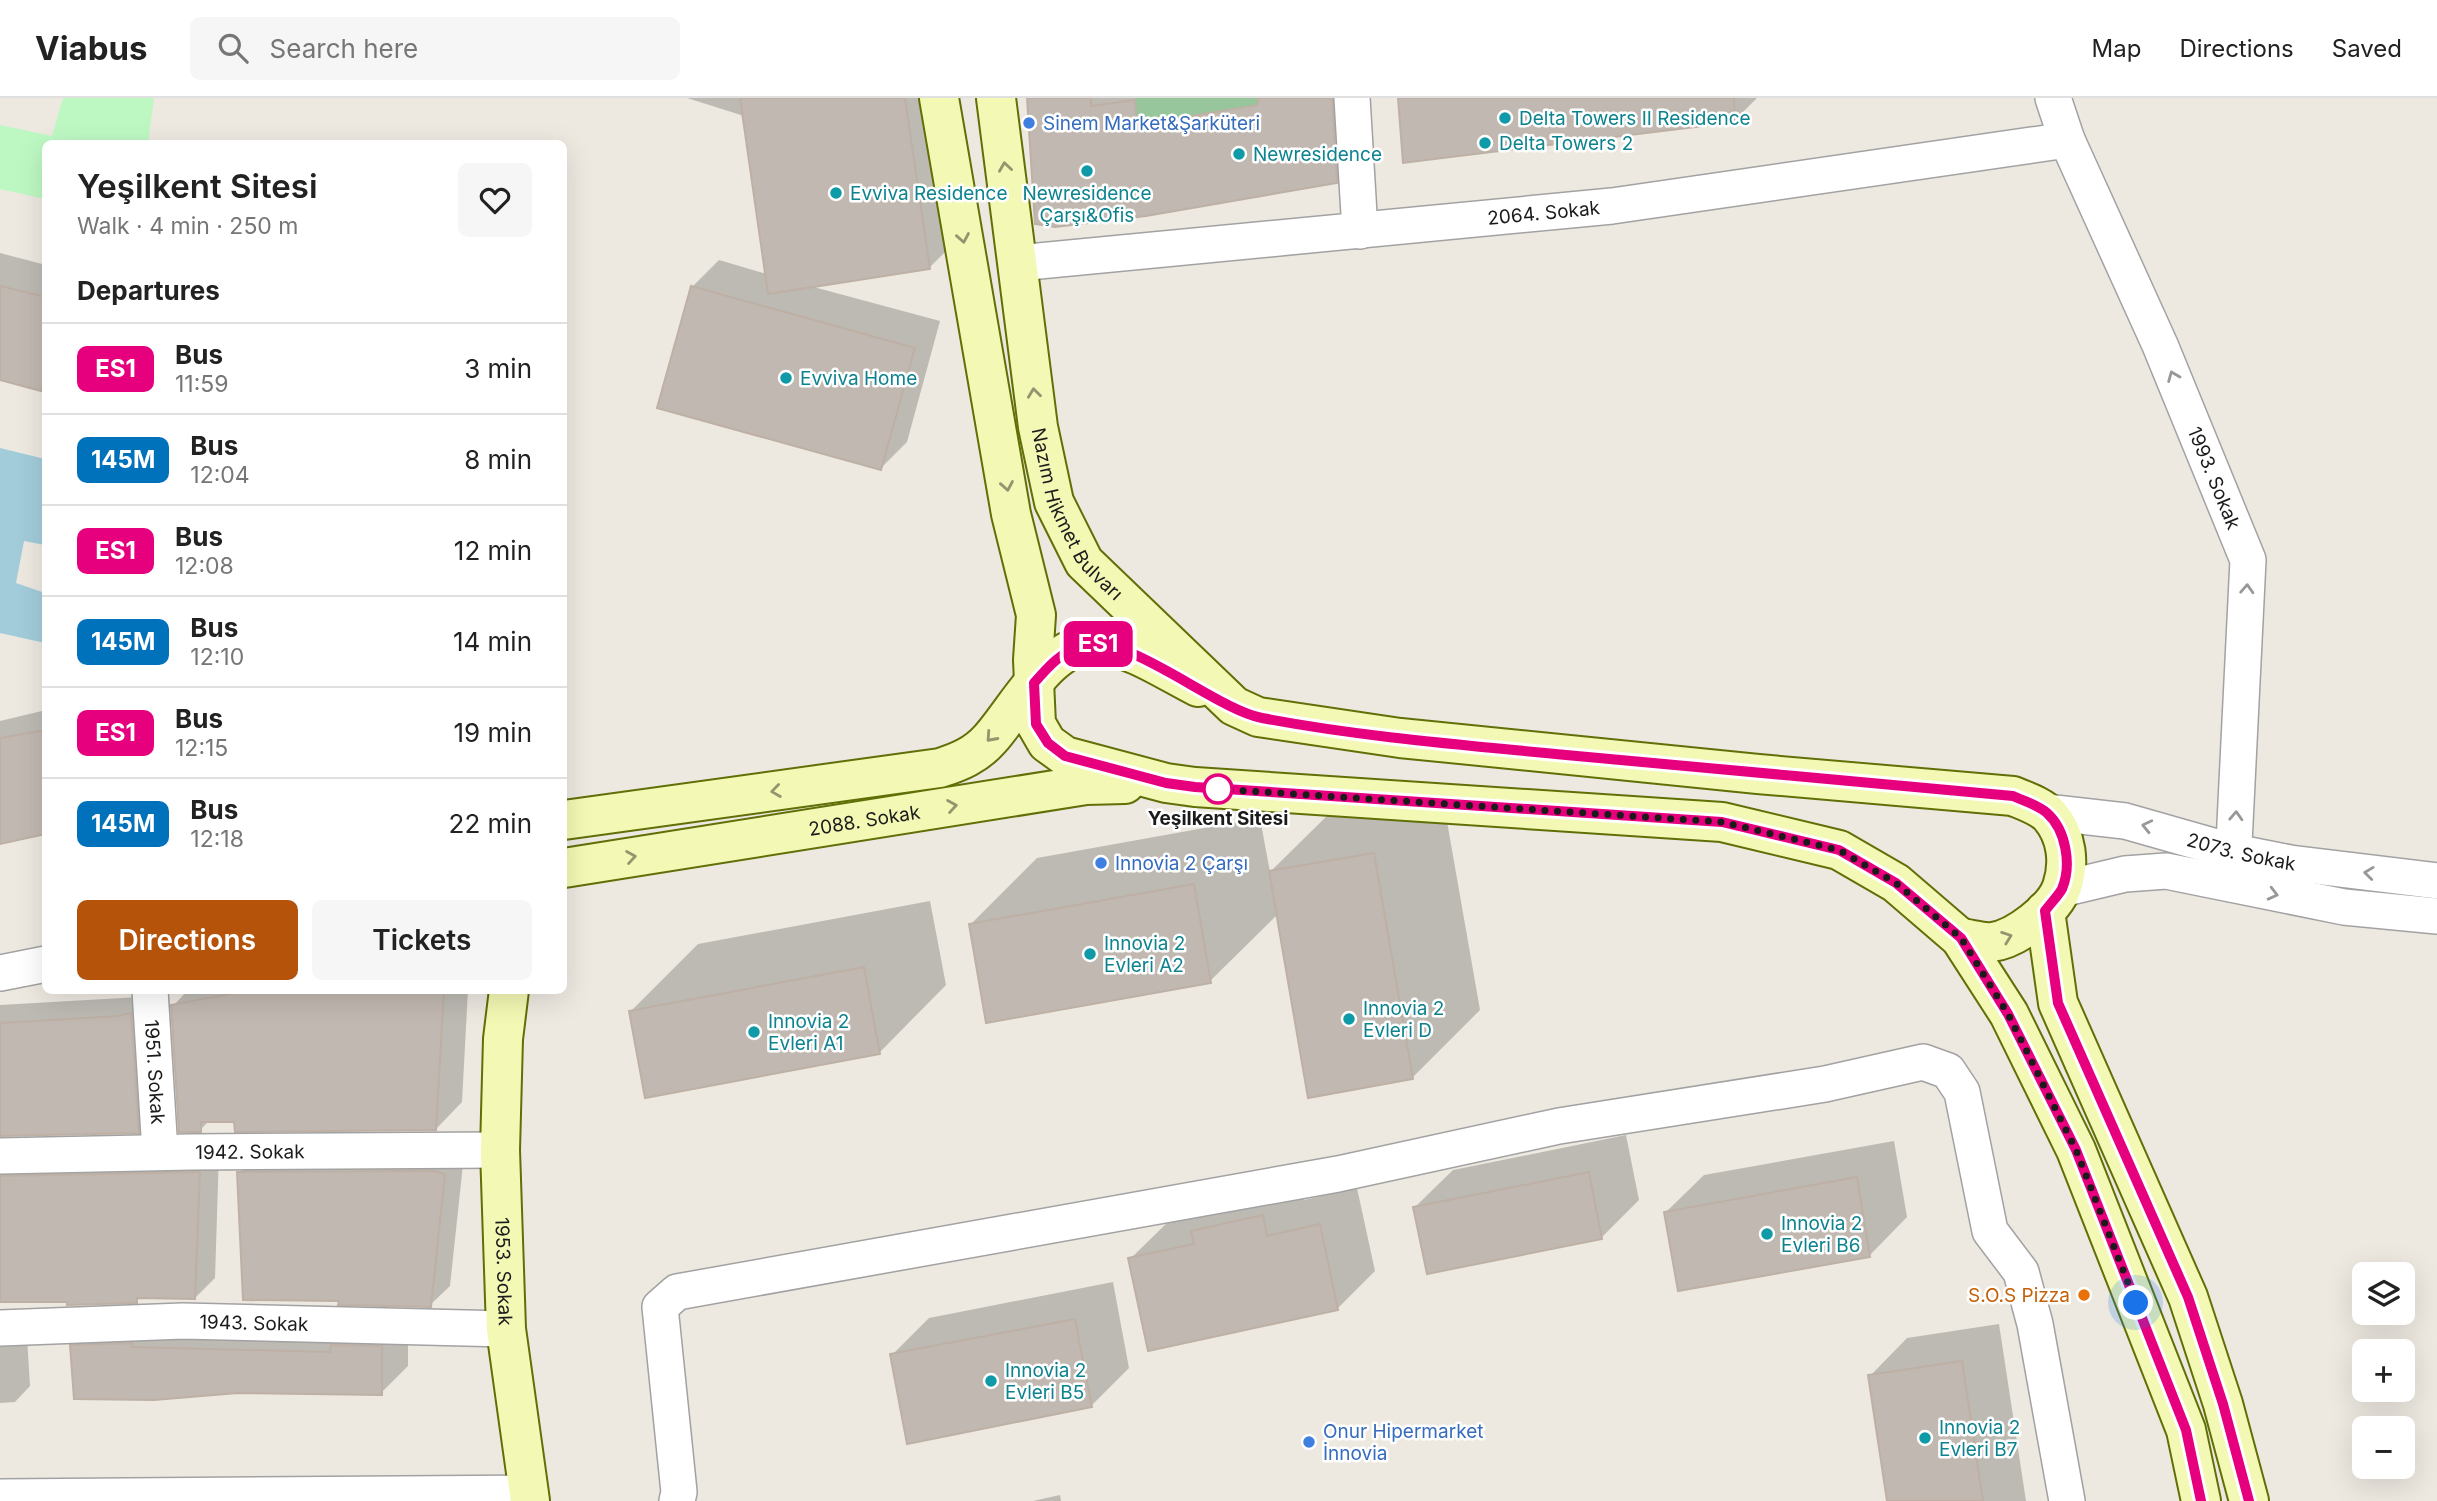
<!DOCTYPE html>
<html lang="en">
<head>
<meta charset="utf-8">
<style>
	:root { --surface:#fff; --page:#f6f6f6; --text:#222; --muted:#767676; --line:#e0e0e0; --accent:#b45309 }
	body { margin:0; font-family:Inter,sans-serif; background:var(--page); color:var(--text); height:100vh; display:flex; flex-direction:column; font-size:26px; white-space:nowrap }
	* { box-sizing:border-box; margin:0 }
	p { font-size:23px; color:var(--muted) }
	.icon { flex:none; width:38px; height:38px; fill:none; stroke:currentColor; stroke-width:2; stroke-linecap:round; stroke-linejoin:round }
	.map { position:relative; flex:1; overflow:hidden }
	.panel { position:absolute; left:42px; top:42px; width:525px; height:854px; display:flex; flex-direction:column; background:var(--surface); border-radius:10px; box-shadow:0 7px 28px #0002 }
	.panel>* { flex:none }
	.badge { padding:0 14px; border-radius:10px; font-size:24px; line-height:46px }
	.fabs { position:absolute; left:2352px; top:1164px; display:grid; gap:14px }
	.fabs a { display:grid; place-items:center; width:63px; height:63px; border-radius:10px; background:var(--surface); box-shadow:0 7px 28px #0002; font-size:35px }
	.you { position:absolute; width:35px; height:35px; margin:-18px; border:5px solid #fff; border-radius:50%; background:#1a73e8; box-shadow:0 0 0 10px #1a73e833 }
	.map>.badge { position:absolute; translate:-50% -50%; box-shadow:0 0 0 4px #fff }
	h2 { padding:0 35px; font-size:26px; line-height:63px }
	.round { display:grid; place-items:center; flex:none; width:74px; height:74px; border-radius:10px; background:var(--page) }
	.overview { display:flex; align-items:center; justify-content:space-between; height:119px; padding:0 35px }
	h1 { font-size:33px; font-weight:600; line-height:52px }
	.cta { display:flex; gap:14px; margin-top:auto; padding:14px 35px }
	.cta a { flex:1; height:80px; border-radius:10px; background:var(--accent); color:#fff; font-size:28px; font-weight:600; line-height:80px; text-align:center }
	.cta a+a { background:var(--page); color:var(--text) }
	ul { padding:0; list-style:none }
	li { display:flex; align-items:center; gap:21px; height:91px; padding:0 35px; border-top:2px solid var(--line) }
	li div { flex:1 }
	li b { display:block; font-size:26px }
	li em { font-style:normal }
	li .badge { min-width:77px; font-weight:700; text-align:center }
	header { display:flex; align-items:center; gap:42px; box-sizing:border-box; height:98px; padding:0 35px; background:var(--surface); border-bottom:2px solid var(--line) }
	header strong { font-size:33px }
	nav { display:flex; gap:38px; margin-inline-start:auto; font-size:24px }
	.search { width:490px; height:63px; background:var(--page); display:flex; align-items:center; gap:18px; box-sizing:border-box; padding:0 24px; border-radius:10px; color:var(--muted); font-size:26px }
	.map>svg:first-child { display:block }
	.park { fill:#bdf8c3 }
	.water { fill:#a2ccda }
	.shadow { fill:#0003 }
	.building { fill:#c1b8b1; stroke:#beb0a4; stroke-width:2 }
	.lines { fill:none; stroke-linecap:round; stroke-linejoin:round }
	.minor-casing { stroke:#a2a2a2; stroke-width:38 }
	.secondary-casing { stroke:#606f06; stroke-width:42 }
	.minor { stroke:#fff; stroke-width:35 }
	.secondary { stroke:#f3f8b4; stroke-width:38 }
	.oneway { stroke:#92956f }
	.oneway2 { stroke:#989898 }
	.line-casing { stroke:#fff; stroke-width:16 }
	.line { stroke:#e6007e; stroke-width:10 }
	.walk { stroke:#1b1b1b; stroke-width:7; stroke-dasharray:0 12.6 }
	.culture-dot { fill:#0f9aa8; stroke:#fff; stroke-width:2.5 }
	.shop-dot { fill:#3f7fe0; stroke:#fff; stroke-width:2.5 }
	.stop-dot { fill:#fff; stroke:#e6007e; stroke-width:3.5 }
	.food-dot { fill:#e8710a; stroke:#fff; stroke-width:2.5 }
	.labels { text-anchor:middle; stroke-width:5; stroke-linejoin:round; paint-order:stroke }
	.culture-label { font-size:19px; fill:#0d838f; stroke:#fff; text-anchor:start }
	.shop-label { font-size:19px; fill:#366cbe; stroke:#fff; text-anchor:start }
	.street-label { font-size:19px; fill:#1b1b1b; stroke:#fff }
	.stop-label { font-size:19px; font-weight:bold; fill:#1b1b1b; stroke:#fff }
	.food-label { font-size:19px; fill:#c56008; stroke:#fff; text-anchor:end }
</style>
</head>
<body>
<header>
<strong>Viabus</strong>
<div class="search"><svg class="icon" aria-label="search" viewBox="0 0 24 24"><circle cx="10" cy="10" r="6"/><path d="M15 15l6 6"/></svg>Search here</div>
<nav><a>Map</a><a>Directions</a><a>Saved</a></nav>
</header>
<div class="map">
<svg width="2437" height="1403" viewBox="0 0 2437 1403">
	<rect width="100%" height="100%" fill="#ede9e1"/>
	<path class="park" d="M63,0h91l-6,45 -102,1 -1,55 -45,-10v-64l52,11z
		M1135,0h123v7l-121,20z"/>
	<path class="water" d="M0,350l45,11v86l-21,-4 -8,42 29,10v50l-45,-10z"/>
	<path class="shadow" d="M687,0h247l22,143 -27,27 -119,18 130,35 -33,121 -26,26 -189,-181 27,-27 48,14 -23,-158z
		M1029,0h330l4,57 -27,27z
		M1400,0h357l-23,23z
		M0,155l46,12v118l-6,6 -40,-10z
		M46,612v123l-46,10v-122z
		M1441,689l39,223 -67,67 -135,-163 -68,67 -240,-56 67,-67 223,-40 10,54 68,-67z
		M930,803l16,84 -67,68 -248,-42 67,-67z
		M188,892h280l-6,112 -26,27 -200,-9h-26l-10,10 -27,-124z
		M139,899l19,114 -20,20 -138,3v-129z
		M1626,1037l13,65 -38,38 -186,-31 38,-37z
		M0,1041l219,14 -4,125 -20,20 -54,-2 -5,5h-136z
		M1894,1043l13,76 -37,38 -204,-43 38,-37z
		M258,1055l206,2 -14,131 -20,19 -89,-6 -102,-126z
		M1300,1081l4,21 53,-12 18,83 -38,38 -207,-50 38,-37z
		M1113,1184l16,86 -38,38 -199,-51 37,-37z
		M98,1222h310v46l-27,27 -143,-2 -166,-45z
		M1999,1226l27,177h-138l-18,-125 37,-38z
		M27,1239l3,49 -15,16 -15,1v-64z
		M1060,1397l1,6h-28z"/>
	<path class="building" d="M740,0h165l25,171 -162,25z
		M1027,0h64v8l44,-6 2,25 121,-20v-7h74l5,85 -191,33 -91,11 -20,-3z
		M1398,0h336l1,24 -332,41z
		M0,188l46,11v77l-5,17 -41,-11z
		M691,188l224,62 -34,122 -224,-62z
		M46,632v104l-46,10v-106z
		M1374,755l39,226 -105,19 -39,-227z
		M1194,786l17,99 -225,40 -17,-99z
		M864,869l16,87 -235,44 -16,-87z
		M250,892h194l-8,140 -201,2 -1,-10h-33v10h-22l-8,-127z
		M131,915l8,120 -139,3v-113l118,-7z
		M434,1073l11,3 -14,133 -93,-2 1,-4 -96,-1 -6,-128z
		M200,1074l-5,127 -58,-1v5l-70,2v-3h-67v-126z
		M1589,1074l13,67 -175,35 -14,-67z
		M1857,1079l13,80 -192,34 -14,-79z
		M1263,1117l4,21 53,-12 18,86 -190,41 -20,-93 66,-14 -3,-13z
		M1075,1221l17,88 -185,37 -17,-90z
		M133,1245l-1,4 198,5 1,-7 51,1v49l-144,-2 -84,7 -80,-1 -4,-54z
		M1962,1263l21,140h-96l-19,-126z"/>
	<g class="lines">
		<g class="minor-casing">
			<g id="minor">
				<path d="M1352,0l8,133"/>
				<path id="s1" d="M2053,0l14,42 93,205 88,215 -16,324"/>
				<path id="s2" d="M1018,165l594,-57 455,-66"/>
				<path id="s3" d="M2046,714l79,9 109,31 56,11 147,18"/>
				<path d="M2062,791l63,-15 41,-3 178,36 93,9"/>
				<path d="M0,875l46,-9"/>
				<path id="s4" d="M150,892l10,162"/>
				<path id="s5" d="M0,1058l191,-4 309,-2"/>
				<path id="s6" d="M0,1230l183,-7 323,8"/>
				<path d="M0,1399l528,-4"/>
				<path d="M677,1403l2,-9 -19,-185 17,-15 661,-118 221,-48 266,-42 98,-22 25,9 14,21 28,139 31,41 14,52 32,177"/>
			</g>
		</g>
		<g class="secondary-casing">
			<g id="secondary">
				<path d="M939,0l72,416 25,101 -3,45 3,64 11,19 18,13 101,27 29,4 527,35 117,28 57,33 64,55 49,76 67,136 110,280 15,71"/>
				<path id="s7" d="M996,0l42,329 16,75 30,60 150,144 24,11 142,21 358,36 255,22c12,5 28,10 37,20 17,20 20,47 12,71 -8,23 -46,52 -70,55 -9,1 -22,-3 -32,-4"/>
				<path d="M564,722l376,-52c19,-6 36,-13 50,-29 28,-31 61,-100 110,-95 31,3 70,29 98,43"/>
				<path id="s8" d="M564,770l522,-83 39,-1"/>
				<path d="M2045,813l13,92 130,294 35,107 26,97"/>
				<path id="s9" d="M509,892l-6,49 -3,111 6,179 24,172"/>
			</g>
		</g>
		<use href="#minor" class="minor"/>
		<use href="#secondary" class="secondary"/>
	</g>
	<defs><path id="oneway-chevron" d="M-2-3.5L2.5 0L-2 3.5" fill="none" stroke-width="1.6" stroke-linecap="round" stroke-linejoin="round" transform="scale(1.75)"/></defs>
	<g class="oneway">
		<use href="#oneway-chevron" transform="translate(1005 69) rotate(-98)"/>
		<use href="#oneway-chevron" transform="translate(963 140) rotate(80)"/>
		<use href="#oneway-chevron" transform="translate(1034 295) rotate(-97)"/>
		<use href="#oneway-chevron" transform="translate(1007 388) rotate(80)"/>
		<use href="#oneway-chevron" transform="translate(991 639) rotate(132)"/>
		<use href="#oneway-chevron" transform="translate(776 693) rotate(172)"/>
		<use href="#oneway-chevron" transform="translate(952 708) rotate(-9)"/>
		<use href="#oneway-chevron" transform="translate(631 759) rotate(-9)"/>
		<use href="#oneway-chevron" transform="translate(2007 839) rotate(-20)"/>
	</g>
	<g class="oneway2">
		<use href="#oneway-chevron" transform="translate(2173 278) rotate(-112)"/>
		<use href="#oneway-chevron" transform="translate(2247 491) rotate(-87)"/>
		<use href="#oneway-chevron" transform="translate(2236 718) rotate(-87)"/>
		<use href="#oneway-chevron" transform="translate(2147 728) rotate(-167)"/>
		<use href="#oneway-chevron" transform="translate(2369 775) rotate(-173)"/>
		<use href="#oneway-chevron" transform="translate(2273 796) rotate(14)"/>
	</g>
	<g class="lines">
		<g class="line-casing">
			<path id="line" d="M2201,1403l-15,-71 -110,-280 -68,-136 -47,-76 -65,-55 -57,-33 -117,-28 -527,-35 -29,-4 -101,-27 -17,-13 -12,-19 -2,-41c14,-16 28,-32 49,-38 45,-12 132,64 179,73 100,19 202,27 304,37 149,14 298,27 447,41 11,5 25,9 34,17 19,17 25,52 15,76 -4,7 -12,15 -17,22l13,92 130,294 35,107 26,97"/>
		</g>
		<use href="#line" class="line"/>
		<path class="walk" d="M1218,691l504,33 117,28 57,33 65,55 47,76 68,136 60,153"/>
	</g>
	<g class="culture-dot">
		<circle cx="1505" cy="20" r="7"/>
		<circle cx="1485" cy="45" r="7"/>
		<circle cx="1239" cy="56" r="7"/>
		<circle cx="1087" cy="73" r="7"/>
		<circle cx="836" cy="95" r="7"/>
		<circle cx="786" cy="280" r="7"/>
		<circle cx="1090" cy="856" r="7"/>
		<circle cx="1349" cy="921" r="7"/>
		<circle cx="754" cy="934" r="7"/>
		<circle cx="1767" cy="1136" r="7"/>
		<circle cx="991" cy="1283" r="7"/>
		<circle cx="1925" cy="1340" r="7"/>
	</g>
	<g class="shop-dot">
		<circle cx="1029" cy="25" r="7"/>
		<circle cx="1101" cy="765" r="7"/>
		<circle cx="1309" cy="1344" r="7"/>
	</g>
	<circle class="stop-dot" cx="1218" cy="691" r="14"/>
	<circle class="food-dot" cx="2084" cy="1197" r="7"/>
	<g class="labels">
		<g class="culture-label">
			<text x="1519" y="27">Delta Towers II Residence</text>
			<text x="1499" y="52">Delta Towers 2</text>
			<text x="1253" y="63">Newresidence</text>
			<text x="850" y="102">Evviva Residence</text>
			<text x="1087" y="102" text-anchor="middle">Newresidence<tspan x="1087" dy="22">Çarşı&amp;Ofis</tspan></text>
			<text x="800" y="287">Evviva Home</text>
			<text x="1104" y="852">Innovia 2<tspan x="1104" dy="22">Evleri A2</tspan></text>
			<text x="1363" y="917">Innovia 2<tspan x="1363" dy="22">Evleri D</tspan></text>
			<text x="768" y="930">Innovia 2<tspan x="768" dy="22">Evleri A1</tspan></text>
			<text x="1781" y="1132">Innovia 2<tspan x="1781" dy="22">Evleri B6</tspan></text>
			<text x="1005" y="1279">Innovia 2<tspan x="1005" dy="22">Evleri B5</tspan></text>
			<text x="1939" y="1336">Innovia 2<tspan x="1939" dy="22">Evleri B7</tspan></text>
		</g>
		<g class="shop-label">
			<text x="1043" y="32">Sinem Market&amp;Şarküteri</text>
			<text x="1115" y="772">Innovia 2 Çarşı</text>
			<text x="1323" y="1340">Onur Hipermarket<tspan x="1323" dy="22">İnnovia</tspan></text>
		</g>
		<g class="street-label">
			<text dy="7" stroke="none"><textPath href="#s2" startOffset="528">2064. Sokak</textPath></text>
			<text dy="7" stroke="none"><textPath href="#s1" startOffset="413">1993. Sokak</textPath></text>
			<text dy="7" stroke="none"><textPath href="#s7" startOffset="429">Nazım Hikmet Bulvarı</textPath></text>
			<text dy="7" stroke="none"><textPath href="#s8" startOffset="304">2088. Sokak</textPath></text>
			<text dy="7" stroke="none"><textPath href="#s3" startOffset="200">2073. Sokak</textPath></text>
			<text dy="7" stroke="none"><textPath href="#s4" startOffset="82">1951. Sokak</textPath></text>
			<text dy="7" stroke="none"><textPath href="#s5" startOffset="250">1942. Sokak</textPath></text>
			<text dy="7" stroke="none"><textPath href="#s9" startOffset="282">1953. Sokak</textPath></text>
			<text dy="7" stroke="none"><textPath href="#s6" startOffset="254">1943. Sokak</textPath></text>
		</g>
		<g class="stop-label">
			<text x="1218" y="727">Yeşilkent Sitesi</text>
		</g>
		<g class="food-label">
			<text x="2070" y="1204">S.O.S Pizza</text>
		</g>
	</g>
</svg>
<div class="fabs">
<a><svg class="icon" aria-label="layers" viewBox="0 0 24 24"><path d="M12 4l9 5-9 5-9-5zM3 14l9 5 9-5"/></svg></a>
<a>+</a>
<a>−</a>
</div>
<div class="you" style="left:2136px;top:1205px"></div>
<b class="badge" style="left:1098px;top:546px;background:#e6007e;color:#fff">ES1</b>
<section class="panel">
<div class="overview"><div><h1>Yeşilkent Sitesi</h1><p>Walk · 4 min · 250 m</p></div><a class="round"><svg class="icon" aria-label="heart" viewBox="0 0 24 24"><path d="M12 20l-8-8c-3-5 5-10 8-4 3-6 11-1 8 4z"/></svg></a></div>
<h2>Departures</h2>
<ul>
<li><span class="badge" style="background:#e6007e;color:#fff">ES1</span><div><b>Bus</b><p>11:59</p></div><em>3 min</em></li>
<li><span class="badge" style="background:#0072bc;color:#fff">145M</span><div><b>Bus</b><p>12:04</p></div><em>8 min</em></li>
<li><span class="badge" style="background:#e6007e;color:#fff">ES1</span><div><b>Bus</b><p>12:08</p></div><em>12 min</em></li>
<li><span class="badge" style="background:#0072bc;color:#fff">145M</span><div><b>Bus</b><p>12:10</p></div><em>14 min</em></li>
<li><span class="badge" style="background:#e6007e;color:#fff">ES1</span><div><b>Bus</b><p>12:15</p></div><em>19 min</em></li>
<li><span class="badge" style="background:#0072bc;color:#fff">145M</span><div><b>Bus</b><p>12:18</p></div><em>22 min</em></li>
</ul>
<div class="cta"><a>Directions</a><a>Tickets</a></div>
</section>
</div>
</body>
</html>
